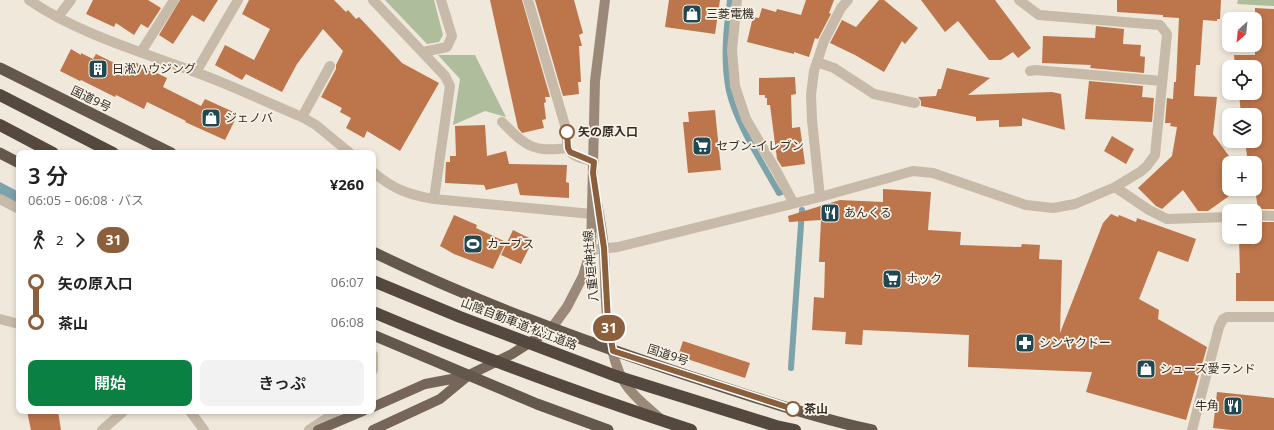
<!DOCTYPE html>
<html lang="ja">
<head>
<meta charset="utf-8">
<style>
	:root { --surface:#fff; --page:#f2f2f2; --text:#222; --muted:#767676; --accent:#0b8043 }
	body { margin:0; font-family:"Noto Sans","Noto Sans JP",sans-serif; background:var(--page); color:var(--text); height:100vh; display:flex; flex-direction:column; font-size:15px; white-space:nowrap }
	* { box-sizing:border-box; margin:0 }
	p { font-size:13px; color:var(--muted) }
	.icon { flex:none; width:22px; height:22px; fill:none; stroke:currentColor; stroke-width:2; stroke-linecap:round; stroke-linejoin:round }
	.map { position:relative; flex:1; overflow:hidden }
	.side { position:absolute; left:16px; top:150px; width:360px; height:264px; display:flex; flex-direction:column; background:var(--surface); border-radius:8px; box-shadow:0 2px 6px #0003 }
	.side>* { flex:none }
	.badge { padding:0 8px; border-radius:13px; font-size:14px; line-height:26px }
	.needle { width:26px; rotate:207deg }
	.tools { position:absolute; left:1222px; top:12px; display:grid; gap:8px }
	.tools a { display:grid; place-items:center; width:40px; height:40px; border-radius:8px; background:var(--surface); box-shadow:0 2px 6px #0003; font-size:20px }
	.map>.badge { position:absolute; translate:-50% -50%; box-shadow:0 0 0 2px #fff }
	.legs { display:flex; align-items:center; gap:6px; height:44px; padding:0 12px; font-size:13px }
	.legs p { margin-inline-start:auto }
	.overview { display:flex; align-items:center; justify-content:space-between; height:68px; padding:0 12px }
	h1 { font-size:22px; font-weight:600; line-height:30px }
	.cta { display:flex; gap:8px; margin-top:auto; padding:8px 12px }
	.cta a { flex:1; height:46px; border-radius:8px; background:var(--accent); color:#fff; font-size:16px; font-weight:600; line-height:46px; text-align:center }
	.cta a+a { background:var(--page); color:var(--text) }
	ul { padding:0 12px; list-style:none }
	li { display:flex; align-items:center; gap:14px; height:40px; font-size:15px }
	li i { display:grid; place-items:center; width:6px; height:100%; margin:0 5px; background:currentColor }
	li i::after { content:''; width:10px; height:10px; margin:-5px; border:3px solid; border-radius:50%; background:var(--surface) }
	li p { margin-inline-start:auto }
	li:first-child i { background:linear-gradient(#0000 50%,currentColor 0) }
	li:last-child i { background:linear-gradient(currentColor 50%,#0000 0) }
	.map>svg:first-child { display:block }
	.green { fill:#aebd9c }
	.water { fill:#7ca2aa }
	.pier { fill:#efe8db }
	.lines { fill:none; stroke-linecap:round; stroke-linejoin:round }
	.stream { stroke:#7ca2aa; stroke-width:6 }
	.building { fill:#bd754b }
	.service { stroke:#c7baa8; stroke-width:10 }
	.minor { stroke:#c7baa8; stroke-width:10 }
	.secondary { stroke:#9a8979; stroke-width:10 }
	.primary { stroke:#756659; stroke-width:10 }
	.trunk { stroke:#64574c; stroke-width:11 }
	.motorway { stroke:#54483f; stroke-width:12 }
	.motorway-bridge { stroke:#54483f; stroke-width:12 }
	.line-1-casing { stroke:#fff; stroke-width:9 }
	.line-1 { stroke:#8b5e3c; stroke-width:6 }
	.stop-1-dot { fill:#fff; stroke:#8b5e3c; stroke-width:2 }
	.labels { text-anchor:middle; stroke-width:3.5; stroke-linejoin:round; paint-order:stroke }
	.poi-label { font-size:12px; fill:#342d27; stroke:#f8f2e6; text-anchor:start }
	.street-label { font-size:12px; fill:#342d27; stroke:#f8f2e6 }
	.stop-label { font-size:12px; font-weight:bold; fill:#342d27; stroke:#f8f2e6; text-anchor:start }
</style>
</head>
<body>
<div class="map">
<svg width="1274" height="430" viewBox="0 0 1274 430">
	<rect width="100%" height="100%" fill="#efe8db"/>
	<path class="green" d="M385,0h49l9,35 -4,7 -12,2z
		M1238,0h36v6l-37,-2z
		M438,55h37l31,62 -21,-6 -32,14 7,-46z"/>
	<path class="water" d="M0,182l19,10v13l-19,-10z"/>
	<path class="pier" d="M373,375l109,55h-48l-61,-31z"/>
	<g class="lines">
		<path class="stream" d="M730,0c-4,30 -7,61 -1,91 7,32 34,73 50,102l3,-1
			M791,368l11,-158"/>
	</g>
	<path class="building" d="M93,0h55l13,8 -13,20 -7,-4 -7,11 -18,-12 -2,4 -28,-13z
		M180,0h38l-14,22 -12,-7 -19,29 -14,-9z
		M249,0h85l12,12 2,-2 8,9 3,-2 43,46 37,20 -39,68 -33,-20 -3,7 -18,-10 5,-10 -11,-6 2,-4 -21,-11 15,-28v-4l7,-14 -20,-22 -26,35 -15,28 -36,-18 -4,6 -27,-15 10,-20 29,15 16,-31 -28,-15z
		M490,0h32l28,97h-5l1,5 -2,1 2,16 -4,1 2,8 -22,5 -4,-5z
		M535,0h39l9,33 -4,2 3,11h-3l2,36h-3l1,12 -16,2z
		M669,0h51l-5,34 -50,-7z
		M806,0h28l-5,13 2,1 -13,25 -3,-1 -6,19 -15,-5v2l-47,-12 6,-25 6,1 3,-10 14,4 1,-3 24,6z
		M879,0h5l34,28 -13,16 -3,-3 -18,31 -29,-17 -25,-12 12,-23 14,7z
		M921,0h74l36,48 -13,10 -5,-6 -12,8h-12l-31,-39 -13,11z
		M1117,0h104l-1,19h-3v2l-14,-1 -3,45h-4l-2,31 23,1 -4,37 21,29h-5v26h10l-31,22h-10l-15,-21 -21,19 -6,-3 -18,-18 34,-32 5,-29 -7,-1 1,-3h-6l2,-25 6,1 1,-17h2l3,-64 -16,-1v-2l-46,-3z
		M1255,8l19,1v200h-16l-3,-20v-26h-7l-3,-22h10v-26h-14l-2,-22h16v-26h-20l-1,-12h21z
		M1096,26l28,3 -1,15 18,1 -1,11 5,1 -1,16 -54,-5 1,-3 -49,-2 1,-27 52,2z
		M71,49l10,6v-2l12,6 3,-5 35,17 4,-9 32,16 -4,9 38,19 4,-7 33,15 -13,26 -40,-18 1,-1 -39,-19 -3,7 -28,-14 -1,2 -34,-17 -1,1 -20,-10z
		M947,68l43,10 -22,17 84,-3 9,2 4,36 -43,-12v8l-23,1v-7l-23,1v-4l-55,-11v-5l-3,-4 18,-1 2,-7h3z
		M795,77l1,17 -5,1 1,33 8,-1 5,37 -23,3 -5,-8 -7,-54h-3v-7h-2v-3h-6v-17z
		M1089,81l54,5 -1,11 12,1 -2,24 -67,-3z
		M715,110l6,60 -33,3 -5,-51h6l-1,-10z
		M485,125l2,31 19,-5 3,13 58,1 -1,17 3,1v15l-49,-3 -3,-12 -31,7 -2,-5 -39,-2 1,-21h4v-6h6l-1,-30z
		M1112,136l22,13 -8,15 -22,-13z
		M883,189l48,3 -3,38 33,2 -1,13 61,2 1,-3 18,1 -1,14 23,1 -2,73 43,-110 8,-9 7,3 1,-2 17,7 1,-4 59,21 -8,23 -30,-11 -19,48 20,11 -1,9 49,28 -21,73 -100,-28 6,-20 -124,-5 1,-32 -106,-5 -1,15 -17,-1 1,-12 -34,-2 2,-33 10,1 1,-36h-6l2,-42 -32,2 -1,-6 52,-16 43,2z
		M454,215l23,10 -1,3 30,14 -13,27 -39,-15 -14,-8z
		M1261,222h13v79h-38v-28h4l-1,-36h16v-6l7,-1z
		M513,230l20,10 -12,24 -20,-9z
		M683,341l67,22 -5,15 -67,-22z
		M1217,392l57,6v32h-43l-18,-2z
		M27,411h31l3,19h-30z"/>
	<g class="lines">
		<path class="service" d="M141,52l33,-52
			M423,52l24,-5 5,-11 -11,-36
			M817,62l17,6 40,26 41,9
			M1030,71l5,-1 127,11
			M302,117l28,-51"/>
		<path class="minor" d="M29,0c50,34 110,51 166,72 36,13 71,30 107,45l14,8 34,28
			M373,0l72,76 5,10 -16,113
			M528,0l39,132c0,5 -1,11 1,16 2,9 18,11 26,14
			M737,0l-5,50 3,36 11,33 31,53 16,30
			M58,17l13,-17
			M196,72l42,-72
			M502,122c11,11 24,26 41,27 8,1 17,0 25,-1
			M373,172c20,17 36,23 61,27l158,15
			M1115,187l34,23 18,9 62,-2
			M820,197l-8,-77 -1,-25 3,-24 10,-30 17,-33 7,-8
			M0,199l19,10
			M1255,215l19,1
			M591,250l27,-3 202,-50 93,-26 20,2 93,32 27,3 22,-4 40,-17 25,-15 7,-6 8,-11 12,-121 -7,-9 -121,-10 -20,-15
			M0,319l19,5
			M373,355v15
			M190,411l14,19
			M102,430l22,-19
			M309,430l29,-19
			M1192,430l27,-103 4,-8 4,-2h47"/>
		<path class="secondary" d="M597,203c3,16 6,32 7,48 2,40 0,84 15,121 8,20 27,34 43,48
			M551,329l16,-22 16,-31 8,-26 4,-169 10,-81"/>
		<path class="primary" d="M373,407l52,-23 43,-8
			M318,430l45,-19
			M373,430l67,-31 29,-24 43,-21 39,-25"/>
		<path class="trunk" d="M0,68l171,85
			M0,153l19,10
			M373,252c103,50 210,89 319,125 59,19 119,40 180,53
			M373,335l164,69 71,26"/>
		<path class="motorway" d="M0,95l113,58
			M0,125l53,28"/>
		<path class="motorway-bridge" d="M373,281l87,36 156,59 160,50 19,4
			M373,312c104,44 210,83 318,118"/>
	</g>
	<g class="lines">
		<g class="line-1-casing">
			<path id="line-1" d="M567,132l1,16 2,4 24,10 -1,11 11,75 4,73 5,30 180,58"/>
		</g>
		<use href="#line-1" class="line-1"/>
	</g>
	<defs>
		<g id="shop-square" transform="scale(1)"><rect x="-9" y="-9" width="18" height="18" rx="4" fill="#204852" stroke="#f8f2e6"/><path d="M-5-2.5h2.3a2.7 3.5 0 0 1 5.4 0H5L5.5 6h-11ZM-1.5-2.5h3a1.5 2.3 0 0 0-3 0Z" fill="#fff"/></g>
		<g id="building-square" transform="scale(1)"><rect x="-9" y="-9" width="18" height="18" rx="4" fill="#204852" stroke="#f8f2e6"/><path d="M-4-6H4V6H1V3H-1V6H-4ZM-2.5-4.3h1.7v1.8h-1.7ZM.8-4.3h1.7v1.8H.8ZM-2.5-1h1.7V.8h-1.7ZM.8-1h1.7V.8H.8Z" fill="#fff"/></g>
		<g id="supermarket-square" transform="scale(1)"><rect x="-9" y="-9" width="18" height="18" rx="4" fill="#204852" stroke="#f8f2e6"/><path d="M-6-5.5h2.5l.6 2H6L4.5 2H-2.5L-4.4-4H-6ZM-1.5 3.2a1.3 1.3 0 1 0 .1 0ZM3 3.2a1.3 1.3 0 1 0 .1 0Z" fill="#fff"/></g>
		<g id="restaurant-square" transform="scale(1)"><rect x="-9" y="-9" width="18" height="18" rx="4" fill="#204852" stroke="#f8f2e6"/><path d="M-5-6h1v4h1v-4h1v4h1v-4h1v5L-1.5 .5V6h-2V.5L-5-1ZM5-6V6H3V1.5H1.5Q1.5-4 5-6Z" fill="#fff"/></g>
		<g id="stadium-square" transform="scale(1)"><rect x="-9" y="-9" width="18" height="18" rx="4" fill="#204852" stroke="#f8f2e6"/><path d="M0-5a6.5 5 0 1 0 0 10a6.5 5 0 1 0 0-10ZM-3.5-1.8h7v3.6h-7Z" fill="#fff"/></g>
		<g id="pharmacy-square" transform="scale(1)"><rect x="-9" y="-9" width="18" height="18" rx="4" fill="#204852" stroke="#f8f2e6"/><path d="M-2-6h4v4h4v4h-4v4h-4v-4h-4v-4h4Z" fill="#fff"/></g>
	</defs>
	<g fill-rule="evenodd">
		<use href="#shop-square" x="692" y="14"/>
		<use href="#building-square" x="98" y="69"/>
		<use href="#shop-square" x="211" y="118"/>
		<use href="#supermarket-square" x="702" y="146"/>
		<use href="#restaurant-square" x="830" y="213"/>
		<use href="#stadium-square" x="473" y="244"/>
		<use href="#supermarket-square" x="892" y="279"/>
		<use href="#pharmacy-square" x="1025" y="343"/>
		<use href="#shop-square" x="1146" y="369"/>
		<use href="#restaurant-square" x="1233" y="406"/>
	</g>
	<g class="stop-1-dot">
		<circle cx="567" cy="132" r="7"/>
		<circle cx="793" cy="409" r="7"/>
	</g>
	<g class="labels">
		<g class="poi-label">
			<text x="706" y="18">三菱電機</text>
			<text x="112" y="73">日淞ハウジング</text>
			<text x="225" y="122">ジェノバ</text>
			<text x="716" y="150">セブン-イレブン</text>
			<text x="844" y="217">あんくる</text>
			<text x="487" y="248">カーブス</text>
			<text x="906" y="283">ホック</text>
			<text x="1039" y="347">シンヤクドー</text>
			<text x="1160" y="373">シューズ愛ランド</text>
			<text x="1219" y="410" text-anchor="end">牛角</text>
		</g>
		<g class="street-label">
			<text transform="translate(91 99) rotate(26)" y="4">国道9号</text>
			<text transform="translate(591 266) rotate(-95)" y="4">八重垣神社線</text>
			<text transform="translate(519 324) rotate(21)" y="4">山陰自動車道;松江道路</text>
			<text transform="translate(668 355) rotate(18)" y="4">国道9号</text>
		</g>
		<g class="stop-label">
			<text x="578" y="136">矢の原入口</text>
			<text x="804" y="413">茶山</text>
		</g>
	</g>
</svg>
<div class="tools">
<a><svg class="needle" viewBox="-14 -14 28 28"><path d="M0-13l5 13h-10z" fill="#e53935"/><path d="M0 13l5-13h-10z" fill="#767676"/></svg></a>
<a><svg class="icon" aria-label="locate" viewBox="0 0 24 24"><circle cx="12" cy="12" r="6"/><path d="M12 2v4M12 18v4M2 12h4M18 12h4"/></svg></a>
<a><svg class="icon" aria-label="layers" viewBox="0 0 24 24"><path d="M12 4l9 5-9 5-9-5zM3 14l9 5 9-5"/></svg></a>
<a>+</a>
<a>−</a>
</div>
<b class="badge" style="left:609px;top:328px;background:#8b5e3c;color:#fff">31</b>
<section class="side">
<div class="overview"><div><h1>3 分</h1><p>06:05 – 06:08 · バス</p></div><b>¥260</b></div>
<div class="legs"><svg class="icon" aria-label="walk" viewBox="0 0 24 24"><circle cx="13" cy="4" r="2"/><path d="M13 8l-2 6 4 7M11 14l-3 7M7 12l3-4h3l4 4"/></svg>2<svg class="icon" aria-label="forward" viewBox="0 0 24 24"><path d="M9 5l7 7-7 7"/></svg><b class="badge" style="background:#8b5e3c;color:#fff">31</b></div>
<ul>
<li><i style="color:#8b5e3c"></i><b>矢の原入口</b><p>06:07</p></li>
<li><i style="color:#8b5e3c"></i><b>茶山</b><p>06:08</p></li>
</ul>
<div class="cta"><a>開始</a><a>きっぷ</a></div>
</section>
</div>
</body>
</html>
